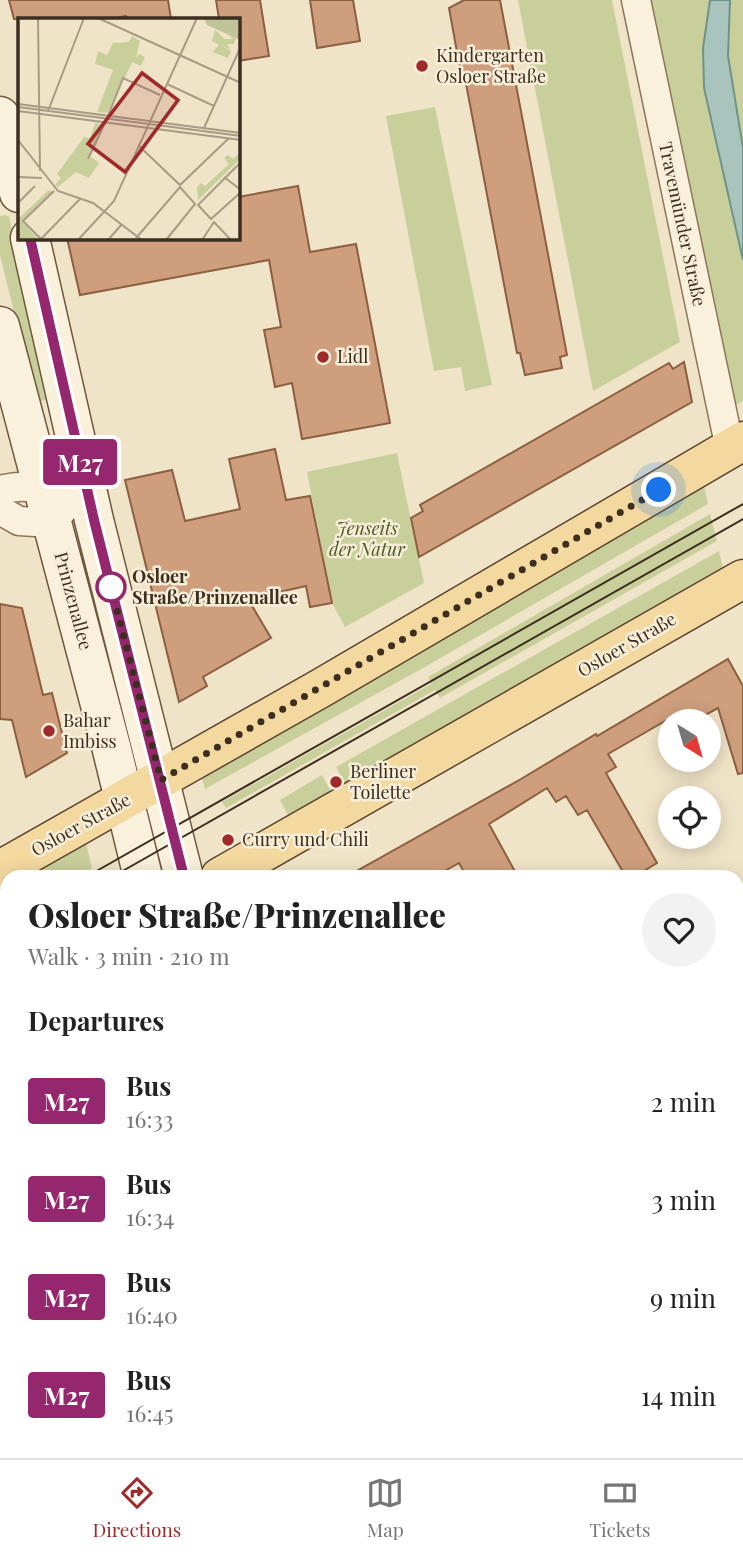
<!DOCTYPE html>
<html lang="en">
<head>
<meta charset="utf-8">
<style>
	:root { --surface:#fff; --page:#f2f2f2; --text:#222; --muted:#767676; --line:#e0e0e0; --accent:#9e2a2b }
	body { margin:0; font-family:"Playfair Display",serif; background:var(--page); color:var(--text); height:100vh; display:flex; flex-direction:column; font-size:26px; white-space:nowrap }
	* { box-sizing:border-box; margin:0 }
	p { font-size:23px; color:var(--muted) }
	.icon { flex:none; width:38px; height:38px; fill:none; stroke:currentColor; stroke-width:2; stroke-linecap:round; stroke-linejoin:round }
	.map { position:relative; flex:1; overflow:hidden }
	.panel { position:absolute; left:0px; top:870px; width:744px; height:590px; display:flex; flex-direction:column; background:var(--surface); border-radius:21px 21px 0 0; box-shadow:0 4px 18px #0003 }
	.panel>* { flex:none }
	.badge { padding:0 14px; border-radius:5px; font-size:24px; line-height:46px }
	.needle { width:46px; rotate:143deg }
	.controls { position:absolute; left:658px; top:709px; display:grid; gap:14px }
	.controls a { display:grid; place-items:center; width:63px; height:63px; border-radius:50%; background:var(--surface); box-shadow:0 4px 18px #0003; font-size:35px }
	.you { position:absolute; width:35px; height:35px; margin:-18px; border:5px solid #fff; border-radius:50%; background:#1a73e8; box-shadow:0 0 0 10px #1a73e833 }
	.map>.badge { position:absolute; translate:-50% -50%; box-shadow:0 0 0 4px #fff }
	h2 { padding:0 28px; font-size:26px; line-height:63px }
	.round { display:grid; place-items:center; flex:none; width:74px; height:74px; border-radius:37px; background:var(--page) }
	.headline { display:flex; align-items:center; justify-content:space-between; height:119px; padding:0 28px }
	h1 { font-size:33px; font-weight:800; line-height:52px }
	ul { padding:0; list-style:none }
	li { display:flex; align-items:center; gap:21px; height:98px; padding:0 28px }
	li div { flex:1 }
	li b { display:block; font-size:26px }
	li em { font-style:normal }
	li .badge { min-width:77px; font-weight:700; text-align:center }
	.tabs { display:flex; justify-content:space-around; align-items:center; height:98px; border-top:2px solid var(--line); background:var(--surface); font-size:19px; color:var(--muted) }
	.tabs a { display:grid; justify-items:center; gap:4px }
	.tabs .on { color:var(--accent) }
	.map>svg:first-child { display:block }
	.green { fill:#c9cf9b }
	.water { fill:#a9c4bc; stroke:#6f938a; stroke-width:2 }
	.building { fill:#cf9f7d; stroke:#8d5f41; stroke-width:2 }
	.lines { fill:none; stroke-linecap:round; stroke-linejoin:round }
	.street-casing { stroke:#8d765c; stroke-width:31 }
	.secondary-casing { stroke:#6f573f; stroke-width:41 }
	.primary-casing { stroke:#5b4430; stroke-width:41 }
	.street { stroke:#faf1dc; stroke-width:28 }
	.secondary { stroke:#faf1dc; stroke-width:38 }
	.primary { stroke:#f3d9a0; stroke-width:38 }
	.tram { stroke:#3d2e20; stroke-width:2 }
	.line-casing { stroke:#fff; stroke-width:16 }
	.line { stroke:#95276e; stroke-width:10 }
	.walk { stroke:#3d2e20; stroke-width:7; stroke-dasharray:0 12.6 }
	.poi-dot { fill:#9e2a2b; stroke:#f7eed8; stroke-width:2.5 }
	.stop-dot { fill:#fff; stroke:#95276e; stroke-width:3.5 }
	.labels { text-anchor:middle; stroke-width:5; stroke-linejoin:round; paint-order:stroke }
	.poi-label { font-size:18px; fill:#3d2e20; stroke:#f7eed8; text-anchor:start }
	.street-label { font-size:18px; fill:#3d2e20; stroke:#f7eed8 }
	.park-label { font-size:18px; font-style:italic; fill:#4d5a26; stroke:#f7eed8 }
	.stop-label { font-size:18px; font-weight:bold; fill:#3d2e20; stroke:#f7eed8; text-anchor:start }
	.inset-road { fill:none; stroke:#a89b85; stroke-width:2 }
	.view { fill:#9e2a2b; fill-opacity:0.15; stroke:#9e2a2b; stroke-width:3.5 }
	.inset-edge { fill:none; stroke:#3d2e20; stroke-width:3.5 }
</style>
</head>
<body>
<div class="map">
<svg width="743" height="1458" viewBox="0 0 743 1458">
	<rect width="100%" height="100%" fill="#f0e4c8"/>
	<path class="green" d="M518,0h94l68,342 -87,49z
		M648,0h95v401l-11,6z
		M435,107l57,278 -27,6 -4,-24 -27,4 -48,-255z
		M5,215l4,2 44,181 -17,4 -36,-147v-39z
		M397,453l27,130 -79,44 -13,-24 -25,-131z
		M703,482l5,22 -285,164 -218,121 -5,-18z
		M710,514l7,27 -277,157 -5,-8 -209,118 -4,-6 209,-118 -3,-7z
		M719,551l5,21 -377,215 -11,-20z
		M322,775l11,20 -43,24 -10,-19z
		M84,834l8,34 -4,3 3,6h-82z
		M7,878v100l-7,4v-100z
		M7,1365v87l22,1 1,5h-30v-91z"/>
	<path class="water" d="M710,0h20l-2,56 15,92v112l-39,-172 -1,-40z"/>
	<path class="building" d="M9,0h159l3,19h-44l-1,-3 -17,3h-95z
		M216,0h44l9,56 -31,5v-42h-19z
		M310,0h43l7,41 -43,7z
		M464,0h36l67,355 -7,2 2,11 -37,7 -5,-22h-3l-53,-280 -3,1 -12,-66z
		M298,186l12,66 46,-8 34,179 -88,16 -10,-56 -17,4 -11,-57 17,-3 -12,-67 -189,35 -13,-57h171v-41z
		M684,362l8,40 -273,155 -8,-39 12,-7 -3,-6 249,-142 4,6z
		M275,449l11,51 24,-4 22,107 -22,4 -4,-21 -58,13 23,39 -68,39 4,9 -28,16 -54,-222 47,-10 13,51 55,-12 -11,-50z
		M0,604l22,4 21,87 9,-2 15,60 -41,24 -14,-57 -12,-1z
		M728,659l15,27v87l-5,1 -20,-66 -24,13h-10l-5,-8 -71,41 8,13 -10,6 51,90 -23,14h-8l-39,-67 -9,5 -12,-19 -10,6 -9,-14 -58,36 29,53h-51l-8,-14 -25,14h-88l175,-98 75,-45 1,2z"/>
	<g class="lines">
		<g class="street-casing">
			<path id="street" d="M636,0l94,449
				M0,490c23,-6 39,-4 59,8
				M0,510l19,11 33,2 33,-41
				M737,1248l6,-2"/>
		</g>
		<g class="secondary-casing">
			<path id="secondary" d="M0,116l19,77
				M30,238l64,282 90,357
				M0,326l112,424 31,127
				M276,1452l2,6
				M315,1452l1,6"/>
		</g>
		<g class="primary-casing">
			<path id="primary" d="M0,870l321,-182 422,-247
				M220,877l523,-298
				M0,999l7,-4"/>
		</g>
		<use href="#street" class="street"/>
		<use href="#secondary" class="secondary"/>
		<use href="#primary" class="primary"/>
		<path class="tram" d="M86,877l657,-373
			M112,877l631,-358
			M0,926l7,-4
			M0,940l7,-4"/>
	</g>
	<g class="lines">
		<g class="line-casing">
			<path id="line" d="M30,238l64,282 90,357"/>
		</g>
		<use href="#line" class="line"/>
		<path class="walk" d="M111,587l50,193 498,-290"/>
	</g>
	<g class="poi-dot">
		<circle cx="422" cy="66" r="7"/>
		<circle cx="323" cy="357" r="7"/>
		<circle cx="49" cy="731" r="7"/>
		<circle cx="336" cy="782" r="7"/>
		<circle cx="228" cy="840" r="7"/>
	</g>
	<circle class="stop-dot" cx="111" cy="587" r="14"/>
	<g class="labels">
		<g class="poi-label">
			<text x="436" y="62">Kindergarten<tspan x="436" dy="21">Osloer Straße</tspan></text>
			<text x="337" y="363">Lidl</text>
			<text x="63" y="727">Bahar<tspan x="63" dy="21">Imbiss</tspan></text>
			<text x="350" y="778">Berliner<tspan x="350" dy="21">Toilette</tspan></text>
			<text x="242" y="846">Curry und Chili</text>
		</g>
		<g class="street-label">
			<text transform="translate(682 224) rotate(78)" y="6">Travemünder Straße</text>
			<text transform="translate(73 601) rotate(75)" y="6">Prinzenallee</text>
			<text transform="translate(627 645) rotate(-30)" y="6">Osloer Straße</text>
			<text transform="translate(81 825) rotate(-29)" y="6">Osloer Straße</text>
		</g>
		<g class="park-label">
			<text x="367" y="535">Jenseits<tspan x="367" dy="21">der Natur</tspan></text>
		</g>
		<g class="stop-label">
			<text x="132" y="583">Osloer<tspan x="132" dy="21">Straße/Prinzenallee</tspan></text>
		</g>
	</g>
	<g transform="translate(18 18)">
		<rect width="222" height="222" fill="#f0e4c8"/>
		<path d="M197,12l10,9h8l-5,-4 8,3 -2,6h-7l4,6 -12,-6 12,7 -3,7 -16,-6 7,-7 -7,-4zM114,18l8,5 -4,17 3,-4 6,3 -4,9 -9,-4 -24,51 -11,-1 16,-42 -18,-6 3,-13 9,4 6,-12 16,-1zM77,105l9,2 -17,36 4,-4 8,6 -10,15 -13,-6 -18,15 -3,-2 6,-7 -4,-4 27,-37 6,1zM222,135v6l-42,41 -1,-13 4,-4 4,3 24,-22 -5,-6 4,-3 5,4zM31,172l3,2 -30,29 16,18 -19,1 -1,-21z" fill="#c9cf9b"/>
		<path d="M186,0h36v22l-33,-15z" fill="#bfc49a"/>
		<path class="inset-road" d="M20,0l2,153M80,0l143,65M149,66l47,22M0,86l223,29M0,89l223,29M0,93l223,29M30,93l36,-93M90,98l15,-38 37,17M186,110l37,-82M0,122l40,51 35,12 49,37M120,127l42,40 49,-47M70,141l17,-36M223,144l-43,43 13,14 30,-27M0,159l24,1M206,159l17,13M0,185l17,-17M118,220l44,-51 15,17 -29,36M22,222l41,-42M24,222l-19,-19 31,-30M60,222l36,-39 83,-183M90,222l14,-16M184,222l12,-18 17,18"/>
		<path class="view" d="M124,55l36,27 -53,72 -37,-28z"/>
		<rect width="222" height="222" class="inset-edge"/>
	</g>
</svg>
<div class="controls">
<a><svg class="needle" viewBox="-14 -14 28 28"><path d="M0-13l5 13h-10z" fill="#e53935"/><path d="M0 13l5-13h-10z" fill="#767676"/></svg></a>
<a><svg class="icon" aria-label="locate" viewBox="0 0 24 24"><circle cx="12" cy="12" r="6"/><path d="M12 2v4M12 18v4M2 12h4M18 12h4"/></svg></a>
</div>
<div class="you" style="left:659px;top:490px"></div>
<b class="badge" style="left:80px;top:462px;background:#95276e;color:#fff">M27</b>
<section class="panel">
<div class="headline"><div><h1>Osloer Straße/Prinzenallee</h1><p>Walk · 3 min · 210 m</p></div><a class="round"><svg class="icon" aria-label="heart" viewBox="0 0 24 24"><path d="M12 20l-8-8c-3-5 5-10 8-4 3-6 11-1 8 4z"/></svg></a></div>
<h2>Departures</h2>
<ul>
<li><span class="badge" style="background:#95276e;color:#fff">M27</span><div><b>Bus</b><p>16:33</p></div><em>2 min</em></li>
<li><span class="badge" style="background:#95276e;color:#fff">M27</span><div><b>Bus</b><p>16:34</p></div><em>3 min</em></li>
<li><span class="badge" style="background:#95276e;color:#fff">M27</span><div><b>Bus</b><p>16:40</p></div><em>9 min</em></li>
<li><span class="badge" style="background:#95276e;color:#fff">M27</span><div><b>Bus</b><p>16:45</p></div><em>14 min</em></li>
</ul>
</section>
</div>
<nav class="tabs">
<a class="on"><svg class="icon" aria-label="directions" viewBox="0 0 24 24"><path d="M12 3l9 9-9 9-9-9zM9 14v-3h6M13 9l2 2-2 2"/></svg>Directions</a>
<a><svg class="icon" aria-label="map" viewBox="0 0 24 24"><path d="M3 6l6-2 6 2 6-2v14l-6 2-6-2-6 2zM9 4v14M15 6v14"/></svg>Map</a>
<a><svg class="icon" aria-label="tickets" viewBox="0 0 24 24"><path d="M3 7h18v10H3zM15 7v10"/></svg>Tickets</a>
</nav>
</body>
</html>
